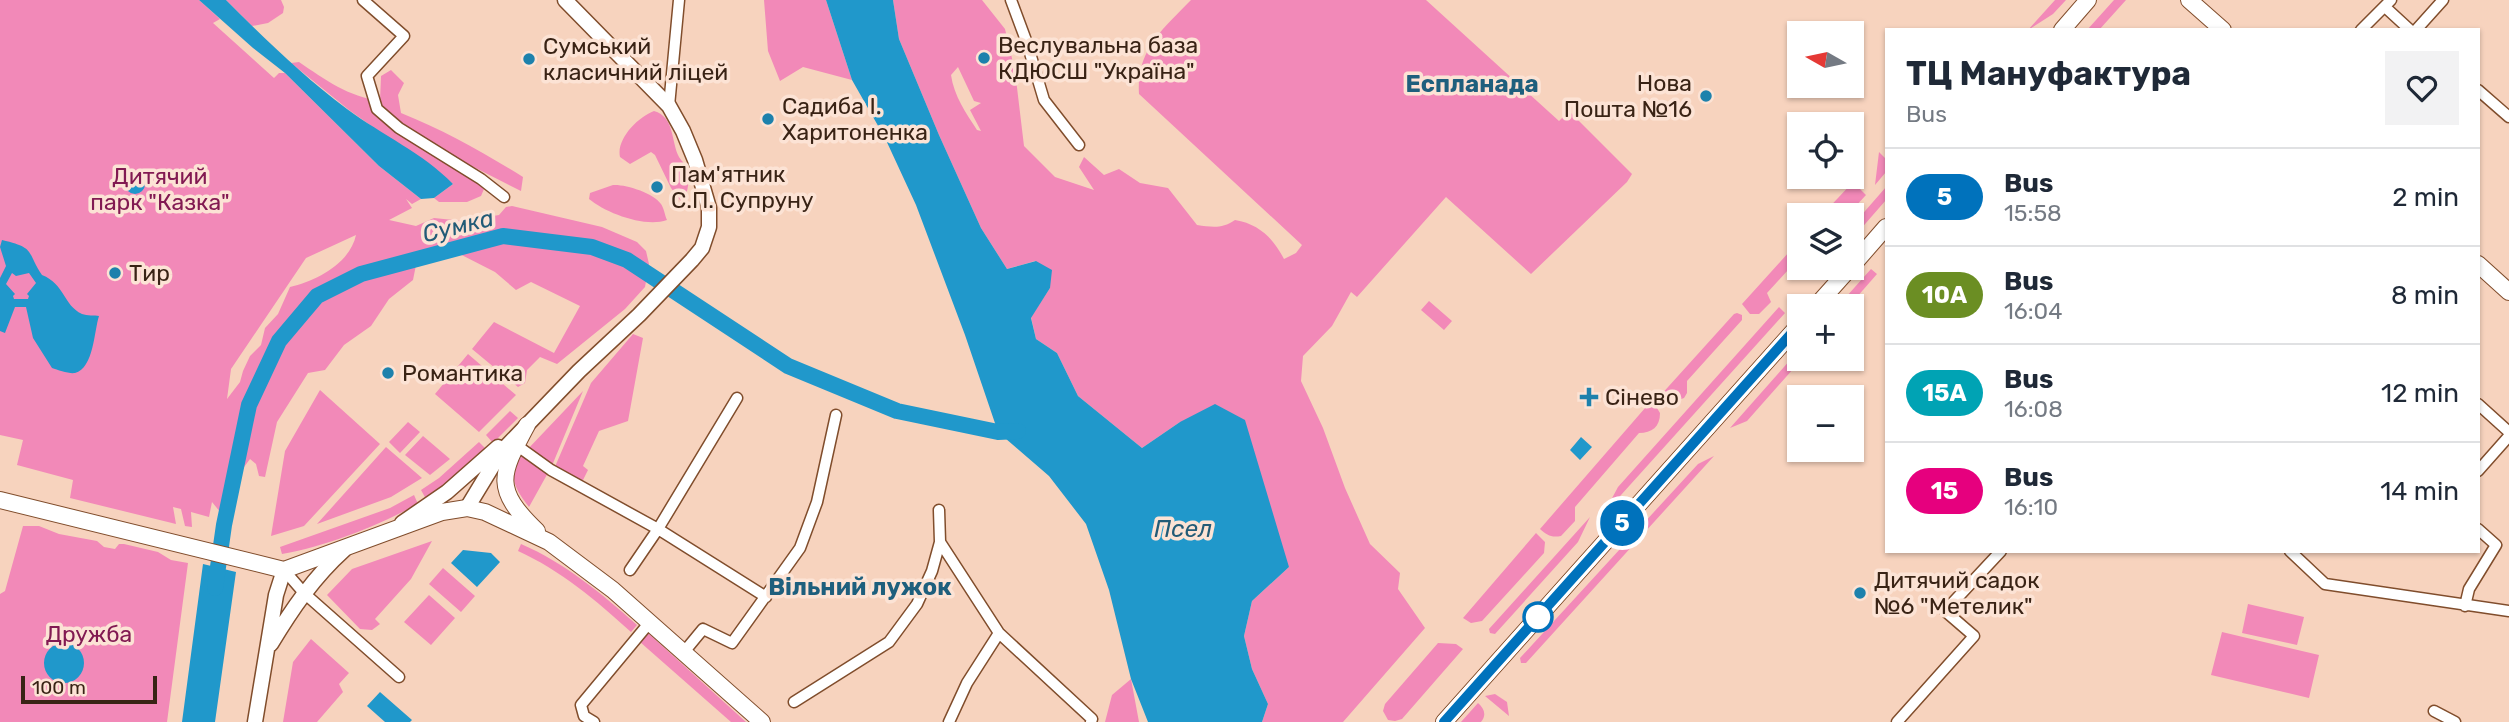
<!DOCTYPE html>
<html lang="en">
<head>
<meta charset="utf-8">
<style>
	:root { --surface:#fff; --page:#f2f2f3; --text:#1f2937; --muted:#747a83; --line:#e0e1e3 }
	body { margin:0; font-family:Rubik,sans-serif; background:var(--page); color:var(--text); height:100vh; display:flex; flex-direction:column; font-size:26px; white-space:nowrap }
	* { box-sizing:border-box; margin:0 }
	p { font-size:23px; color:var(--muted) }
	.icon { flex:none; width:38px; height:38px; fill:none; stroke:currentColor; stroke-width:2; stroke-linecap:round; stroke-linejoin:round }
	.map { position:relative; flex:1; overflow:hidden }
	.panel { position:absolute; left:1885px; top:28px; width:595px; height:525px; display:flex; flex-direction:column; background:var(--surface); border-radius:0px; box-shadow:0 2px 5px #0004 }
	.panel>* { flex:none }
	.badge { padding:0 14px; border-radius:23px; font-size:24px; line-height:46px }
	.needle { width:46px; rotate:279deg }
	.tools { position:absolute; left:1787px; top:21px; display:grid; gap:14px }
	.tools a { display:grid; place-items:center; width:77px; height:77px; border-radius:0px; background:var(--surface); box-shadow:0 2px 5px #0004; font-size:35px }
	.scale { position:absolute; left:21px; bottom:18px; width:136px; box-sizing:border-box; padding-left:7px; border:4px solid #392315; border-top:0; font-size:19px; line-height:24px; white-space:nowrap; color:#392315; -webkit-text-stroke:5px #fce3d5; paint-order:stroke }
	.map>.badge { position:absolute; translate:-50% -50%; box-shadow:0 0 0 4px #fff }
	.round { display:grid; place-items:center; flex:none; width:74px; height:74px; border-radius:0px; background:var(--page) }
	.head { display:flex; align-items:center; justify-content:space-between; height:119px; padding:0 21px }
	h1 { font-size:33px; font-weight:700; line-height:52px }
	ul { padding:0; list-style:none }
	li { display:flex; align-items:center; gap:21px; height:98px; padding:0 21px; border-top:2px solid var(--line) }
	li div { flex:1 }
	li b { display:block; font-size:26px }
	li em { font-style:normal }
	li .badge { min-width:77px; font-weight:700; text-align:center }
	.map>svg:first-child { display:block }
	.green { fill:#f289b8; fill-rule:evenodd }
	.water { fill:#2098cb; fill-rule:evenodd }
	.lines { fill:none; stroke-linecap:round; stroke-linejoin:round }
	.river { stroke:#2098cb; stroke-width:16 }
	.street-casing { stroke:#804d2c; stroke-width:13 }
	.secondary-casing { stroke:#804d2c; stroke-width:17 }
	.primary-casing { stroke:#804d2c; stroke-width:18 }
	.street { stroke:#fff; stroke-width:10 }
	.secondary { stroke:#fff; stroke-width:14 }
	.primary { stroke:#fff; stroke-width:16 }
	.line-casing { stroke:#fff; stroke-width:16 }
	.line { stroke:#0072bc; stroke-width:10 }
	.poi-dot { fill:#1d81ac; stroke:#fce3d5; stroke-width:2.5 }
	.stop-dot { fill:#fff; stroke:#0072bc; stroke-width:3.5 }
	.labels { text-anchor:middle; stroke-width:7; stroke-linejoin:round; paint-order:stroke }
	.poi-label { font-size:23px; fill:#392315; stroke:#fce3d5; text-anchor:start }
	.park-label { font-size:23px; fill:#821a52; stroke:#fce3d5 }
	.neighbourhood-label { font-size:24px; font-weight:bold; fill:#1e5f7d; stroke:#fce3d5 }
	.water-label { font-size:24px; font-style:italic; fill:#225b77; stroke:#fce3d5 }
</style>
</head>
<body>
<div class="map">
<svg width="2509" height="722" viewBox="0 0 2509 722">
	<rect width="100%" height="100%" fill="#f7d3be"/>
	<path class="green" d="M0,0h199l21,19 -7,4 61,55 5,-5h6l94,93 42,33 -9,5 -6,-5 6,9 -23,12 27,6 18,-8 29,3 36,-6 7,-8 6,-1 90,21 35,15 9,9 3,13 -4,23 -20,22 -68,55 -17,-7 -13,13 -2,13 -7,4 -46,-38 22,-27 60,31 26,-47 -49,-24 -15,8 -21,-18 -49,-25 -23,8 -7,10 -3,15 -24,19 -18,27 -27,19 -19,25 -17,3 -31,49 -12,55 -6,-1 -3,-12 -6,-5 -20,27 -9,27 -9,-11 -3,15 -18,-5 1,15 -7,-1 -4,-17 -8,-2 3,17 -106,-26 3,-18 -56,-15 6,-25 -23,-5zM356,235c-6,28 -39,46 -66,52l-12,27 -13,14 -4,17 -11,11 -7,15 -3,11 -13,17 4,-30 75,-111z
		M226,0h55l3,7 -1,6 -15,10 -16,3z
		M764,0h62l26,80 -49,-13 -23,14 -12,-30z
		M893,0h89l23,29 10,42 9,75 31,31 39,13 -15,-23 5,-10 20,18 15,-6 21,14 28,5 29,37c15,2 25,4 38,-5 24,4 38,18 49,39l12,-6 6,-8 -163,-151c-3,-44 24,-65 52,-94h235l133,121 10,-10 63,63 -5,8 -96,92 -85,-77 -89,100 -6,-5 -19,34 -29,30 -2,25 22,47 22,60 25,56 30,29 -2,16 27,39 -82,94h-81l6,-18 -16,-35 -8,-33 8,-35 37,-34 -109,-145 -38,26 -64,-52 -21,-43 -21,-14 -5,-22 19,-29 -15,-27 -28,8 -26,-41 -42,-93 -40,-96zM958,67l16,34 7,2 -11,7 11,21 -4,-1c-11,-17 -23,-34 -26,-55z
		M2055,0h11l-13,14 -25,16z
		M2114,0h12l-27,30h-12z
		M299,62c25,17 50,35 81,39l1,-25 10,-6 13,13 -6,12 3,18c43,17 83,40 122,64l-2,14 -61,-31 24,29 -3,7 -14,6h-28l-5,-4 19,-14 -104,-74 -58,-47z
		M654,111c21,6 17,31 25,46 3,5 8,8 9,14 2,10 -1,23 -5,33l-12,-16 -16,-33 -4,-3 -21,12 -10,-7c-4,-18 18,-40 34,-46z
		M1879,152l7,7v13l-11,13z
		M1853,182l13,13 -12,13h-10l-7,7h-15z
		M613,185c12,-1 41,8 48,19 3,4 4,12 6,16 -22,8 -61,-7 -78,-21l1,-6z
		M1886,187v13l-34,39v-13z
		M1799,241v17l-32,35 4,9 -12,12h-9l-8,-10z
		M1871,269l6,5 -28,32h-11z
		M1429,301l23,20 -8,9 -23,-20z
		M1779,307l6,6 -182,202 15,-28z
		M1737,313l5,2v5l-55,61v12l-3,5 -17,6 -8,-7 75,-83z
		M633,334l10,4 -15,83 -29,10 -16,35 5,4 -7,14 -27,-15 37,-86z
		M1799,350v9h3l-55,62 -17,7z
		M468,354l48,41 -37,37 -44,-38z
		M320,390l60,54 -76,82 -33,10 14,-85z
		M583,391l-32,77 -25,-17z
		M1652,400l8,13c0,14 -8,20 -21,20l-64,74v14l-14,15c-10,2 -14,-1 -21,-7z
		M510,411l8,7 -25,25 -7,-8z
		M408,422l12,10 -20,21 -11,-11z
		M423,436l27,23 -20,16 -25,-20z
		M479,442l7,7 -41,37 -19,13 -5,-9 18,-12z
		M386,447l36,31 -31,19 -74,27z
		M524,453l25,18 -20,36c-15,-19 -23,-34 -5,-54z
		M1714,456l-188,207h-5l-1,-5 178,-194z
		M414,495l4,9c-41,22 -90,42 -136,50l-2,-7 110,-39z
		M1590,517l-12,25 -83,92 -5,-1 -1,-4z
		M23,526h16l20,8 38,7 7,6 11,2 4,-5h5l34,8 13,8 17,3 -21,159h-167v-128l5,-3z
		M1536,533l9,9 -1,11 -62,68 -11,2 -8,-5z
		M432,541l-21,38 -36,40 5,5 -8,6 -12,-1 -33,-34 25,-26z
		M521,544c44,19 80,49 116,81l-6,7c-34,-31 -71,-62 -113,-81z
		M443,568l32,28 -14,16 -32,-28z
		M429,595l26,23 -24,27 -27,-23z
		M2248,604l56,13 -7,28 -55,-12z
		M2222,632l97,23 -10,43 -98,-23z
		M647,633h1l98,89h-15l-91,-80z
		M311,639l38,34 -10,11 4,8 -26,30h-34l10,-60z
		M1438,643l18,1 7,5 -61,70 -7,2 -7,-1 -5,-9 2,-7z
		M1131,679l8,43h-34l7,-27z
		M1495,694l12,8 2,14 -24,-20z
		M1478,703c6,5 9,12 3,19h-20z"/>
	<path class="water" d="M199,0h27c39,39 77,76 121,109 35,26 76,44 106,75l-19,14 -13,1 -42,-33 -94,-93 -32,-25z
		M826,0h67l6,39 40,96 42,93 26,41 29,-8 16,9 -2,18 -19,30 5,21 21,14 21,43 64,52 38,-26 35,-18 30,16 44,147 -37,34 -8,35 8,33 16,35 -6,18h-114l-17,-43 -22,-89 -23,-66 -37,-48 -51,-44 -33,-97 -49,-130 -31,-67 -33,-58z
		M125 184a10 10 0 1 1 20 0a10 10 0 1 1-20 0Z
		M2,240c34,8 24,11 40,35 23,9 21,30 40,39 5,2 13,1 17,2 -5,15 -5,52 -24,57 -6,1 -17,-3 -23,-5l-19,-30 -7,-31h-11l-10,26 -5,-2v-53l6,-12 -6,-19zM12,273l4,3 13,-3 7,10 -9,11 2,2 -1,3h-14l-1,-3 2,-2 -9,-10z
		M1581,437l11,10 -12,13 -10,-10z
		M463,550l28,3 9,9 -23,25 -26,-24z
		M203,564l33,8 -21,150h-33z
		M44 663a20 20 0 1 1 40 0a20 20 0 1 1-40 0Z
		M380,692l32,28 -2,2h-25l-18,-16z"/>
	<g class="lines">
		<path class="river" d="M215,588l9,-63 25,-120 30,-64 38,-45 44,-22 142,-38 89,11 35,13 161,106 109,45 101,21 20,-1"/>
		<g class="street-casing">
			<path id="street" d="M363,0l41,36 -37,40 10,33 22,19 82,51 23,18
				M1011,0l16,43 17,57 35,45
				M2385,7l25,23
				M2361,30l30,-30
				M2416,30l27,-30
				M2478,90l31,27
				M669,106l10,-106
				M2478,404l31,28
				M512,442l39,28 107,59 108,68
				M2478,471l31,-35
				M940,542l59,91 93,86 -1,3
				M2290,551l35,33 184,27
				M284,570l20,23 95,84
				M630,570l28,-41 79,-131
				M2465,606l4,-17 27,-44 -18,-16
				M684,652l19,-23 29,14 68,-95 17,-46 19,-87
				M794,702l95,-60 28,-38 15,-33 8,-29 -1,-32
				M2434,711l21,11
				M594,722l-10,-6 -3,-11 69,-83
				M949,722l18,-39 32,-50
				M1897,722l77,-86 -29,-25 56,-60"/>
		</g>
		<g class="secondary-casing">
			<path id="secondary" d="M467,508l34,-56 78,-81 60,-56 53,-55 10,-12 7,-21v-19l-14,-48 -12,-29 -14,-25 -104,-106
				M402,523l45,-31 51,-45
				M271,644c21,-35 43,-67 73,-94
				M255,722l21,-127 8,-25"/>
		</g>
		<g class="primary-casing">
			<path id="primary" d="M2189,0l34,30
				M2062,30l26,-30
				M2478,264l31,28
				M1852,266l34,-39
				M1816,306l34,-38
				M527,425c-26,49 -35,63 10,106
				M0,500l284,70 158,-58 25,-4 18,4 64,30 64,48 149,132
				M1444,722l355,-397"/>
		</g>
		<use href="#street" class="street"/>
		<use href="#secondary" class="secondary"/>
		<use href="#primary" class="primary"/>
	</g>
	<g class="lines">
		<g class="line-casing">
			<path id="line" d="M1444,722l355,-397"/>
		</g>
		<use href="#line" class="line"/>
	</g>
	<g class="poi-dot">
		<circle cx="984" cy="58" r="7"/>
		<circle cx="529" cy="59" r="7"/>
		<circle cx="1706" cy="96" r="7"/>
		<circle cx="768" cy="119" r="7"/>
		<circle cx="657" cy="187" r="7"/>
		<circle cx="115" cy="273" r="7"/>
		<circle cx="388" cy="373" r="7"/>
		<path d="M1585.5 386.5h7v7h7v7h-7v7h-7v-7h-7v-7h7z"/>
		<circle cx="1860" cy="593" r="7"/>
	</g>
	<circle class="stop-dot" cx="1538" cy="617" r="14"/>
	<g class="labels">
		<g class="poi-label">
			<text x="998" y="53">Веслувальна база<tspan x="998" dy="26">КДЮСШ "Україна"</tspan></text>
			<text x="543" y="54">Сумський<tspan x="543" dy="26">класичний ліцей</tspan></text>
			<text x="1692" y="91" text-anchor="end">Нова<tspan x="1692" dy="26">Пошта №16</tspan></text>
			<text x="782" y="114">Садиба І.<tspan x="782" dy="26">Харитоненка</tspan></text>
			<text x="671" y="182">Пам'ятник<tspan x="671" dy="26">С.П. Супруну</tspan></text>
			<text x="129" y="281">Тир</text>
			<text x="402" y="381">Романтика</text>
			<text x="1605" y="405">Сінево</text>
			<text x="1874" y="588">Дитячий садок<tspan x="1874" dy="26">№6 "Метелик"</tspan></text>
		</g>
		<g class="park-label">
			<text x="160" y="184">Дитячий<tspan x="160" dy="26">парк "Казка"</tspan></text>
			<text x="89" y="642">Дружба</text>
		</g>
		<g class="neighbourhood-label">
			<text x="1472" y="92">Еспланада</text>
			<text x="860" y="595">Вільний лужок</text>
		</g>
		<g class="water-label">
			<text transform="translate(458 226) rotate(-14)" y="8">Сумка</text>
			<text x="1183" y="537">Псел</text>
		</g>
	</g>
</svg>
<div class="tools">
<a><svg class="needle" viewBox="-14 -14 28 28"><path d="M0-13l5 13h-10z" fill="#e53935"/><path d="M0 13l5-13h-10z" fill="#747a83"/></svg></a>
<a><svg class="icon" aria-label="locate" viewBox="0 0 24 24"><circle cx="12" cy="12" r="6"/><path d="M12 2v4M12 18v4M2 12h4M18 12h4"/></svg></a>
<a><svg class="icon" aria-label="layers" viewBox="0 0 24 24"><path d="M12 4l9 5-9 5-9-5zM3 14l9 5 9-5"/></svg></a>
<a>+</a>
<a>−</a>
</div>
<div class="scale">100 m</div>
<b class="badge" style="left:1622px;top:523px;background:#0072bc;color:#fff">5</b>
<section class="panel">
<div class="head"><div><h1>ТЦ Мануфактура</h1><p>Bus</p></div><a class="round"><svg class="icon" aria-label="heart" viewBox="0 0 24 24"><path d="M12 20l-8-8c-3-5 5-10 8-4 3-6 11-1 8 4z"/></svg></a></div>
<ul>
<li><span class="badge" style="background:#0072bc;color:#fff">5</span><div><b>Bus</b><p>15:58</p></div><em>2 min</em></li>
<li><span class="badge" style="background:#6b8e23;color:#fff">10А</span><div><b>Bus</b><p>16:04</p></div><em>8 min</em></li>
<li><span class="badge" style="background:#00a3b4;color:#fff">15А</span><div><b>Bus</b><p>16:08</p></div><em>12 min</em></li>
<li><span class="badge" style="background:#e6007e;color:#fff">15</span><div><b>Bus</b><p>16:10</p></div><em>14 min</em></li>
</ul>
</section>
</div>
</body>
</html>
